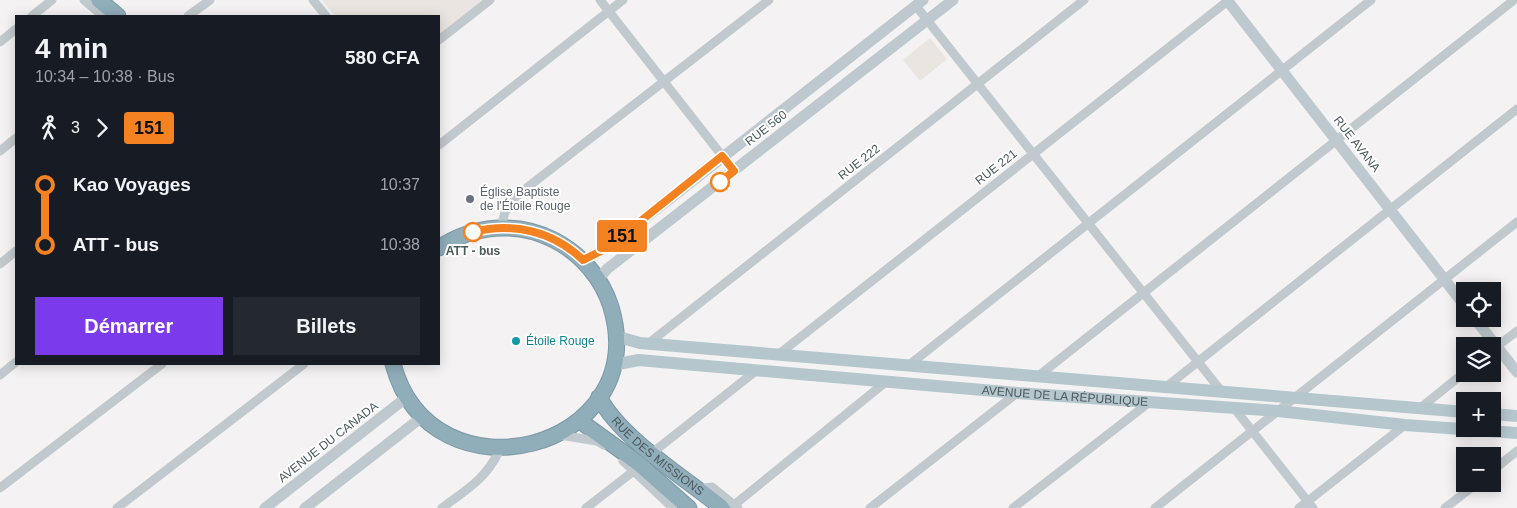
<!DOCTYPE html>
<html lang="fr">
<head>
<meta charset="utf-8">
<style>
	:root { --surface:#171b24; --page:#242831; --text:#f1f3f6; --muted:#9ea1a6; --accent:#7c3aed }
	body { margin:0; font-family:Helvetica,sans-serif; background:var(--page); color:var(--text); height:100vh; display:flex; flex-direction:column; font-size:19px; white-space:nowrap }
	* { box-sizing:border-box; margin:0 }
	p { font-size:16px; color:var(--muted) }
	.icon { flex:none; width:28px; height:28px; fill:none; stroke:currentColor; stroke-width:2; stroke-linecap:round; stroke-linejoin:round }
	.map { position:relative; flex:1; overflow:hidden }
	.drawer { position:absolute; left:15px; top:15px; width:425px; height:350px; display:flex; flex-direction:column; background:var(--surface); border-radius:0px; box-shadow:0 2px 12px #0003 }
	.drawer>* { flex:none }
	.badge { padding:0 10px; border-radius:4px; font-size:18px; line-height:32px }
	.tools { position:absolute; left:1456px; top:282px; display:grid; gap:10px }
	.tools a { display:grid; place-items:center; width:45px; height:45px; border-radius:0px; background:var(--surface); box-shadow:0 2px 12px #0003; font-size:25px }
	.map>.badge { position:absolute; translate:-50% -50%; box-shadow:0 0 0 2px #fff }
	.legs { display:flex; align-items:center; gap:8px; height:55px; padding:0 20px; font-size:16px }
	.legs p { margin-inline-start:auto }
	.overview { display:flex; align-items:center; justify-content:space-between; height:85px; padding:0 20px }
	h1 { font-size:28px; font-weight:800; line-height:38px }
	.cta { display:flex; gap:10px; margin-top:auto; padding:10px 20px }
	.cta a { flex:1; height:58px; border-radius:0px; background:var(--accent); color:#fff; font-size:20px; font-weight:800; line-height:58px; text-align:center }
	.cta a+a { background:var(--page); color:var(--text) }
	ul { padding:0 20px; list-style:none }
	li { display:flex; align-items:center; gap:18px; height:60px; font-size:19px }
	li i { display:grid; place-items:center; width:8px; height:100%; margin:0 6px; background:currentColor }
	li i::after { content:''; width:12px; height:12px; margin:-6px; border:4px solid; border-radius:50%; background:var(--surface) }
	li p { margin-inline-start:auto }
	li:first-child i { background:linear-gradient(#0000 50%,currentColor 0) }
	li:last-child i { background:linear-gradient(currentColor 50%,#0000 0) }
	.map>svg:first-child { display:block }
	.commercial { fill:#eae5e0 }
	.lines { fill:none; stroke-linecap:round; stroke-linejoin:round }
	.highway-casing { stroke:#7b98a6; stroke-width:17 }
	.street { stroke:#c0c9cd; stroke-width:9 }
	.secondary { stroke:#bdc9ce; stroke-width:11 }
	.primary { stroke:#b5c6cd; stroke-width:12 }
	.highway { stroke:#90adba; stroke-width:15 }
	.line-1-casing { stroke:#fff; stroke-width:11 }
	.line-1 { stroke:#f58220; stroke-width:8 }
	.stop-1-dot { fill:#fff; stroke:#f58220; stroke-width:2.5 }
	.worship-dot { fill:#6b7280; stroke:#fff; stroke-width:2 }
	.culture-dot { fill:#0f9aa8; stroke:#fff; stroke-width:2 }
	.labels { text-anchor:middle; stroke-width:4; stroke-linejoin:round; paint-order:stroke }
	.street-label { font-size:12px; fill:#4c595d; stroke:#fff }
	.worship-label { font-size:12px; fill:#5b616d; stroke:#fff; text-anchor:start }
	.stop-label { font-size:12px; font-weight:bold; fill:#4c595d; stroke:#fff }
	.culture-label { font-size:12px; fill:#0d838f; stroke:#fff; text-anchor:start }
</style>
</head>
<body>
<div class="map">
<svg width="1517" height="508" viewBox="0 0 1517 508">
	<rect width="100%" height="100%" fill="#f4f2f3"/>
	<path class="commercial" d="M322,0h161l-44,36v-20h-104z
		M930,38l17,21 -27,22 -17,-21z"/>
	<g class="lines">
		<g class="highway-casing">
			<g id="highway">
				<path d="M99,0l19,16"/>
				<path d="M393,364c39,144 261,86 218,-57 -9,-29 -30,-53 -57,-67 -37,-19 -81,-15 -115,8"/>
				<path id="s2" d="M599,397c22,42 85,80 123,111"/>
				<path d="M580,421l58,42 51,45"/>
			</g>
		</g>
		<path class="street" d="M84,0l19,16
			M313,0l13,16
			M600,0l134,171
			M916,6l306,386
			M32,16l20,-16
			M188,16l22,-16
			M439,40l51,-40
			M0,42l16,-13
			M439,145l184,-145
			M0,151l16,-13
			M501,228l4,-16 15,-19 249,-193
			M0,264l16,-13
			M649,343l435,-343
			M1492,350l25,-19
			M779,354l450,-354
			M909,365l462,-365
			M0,375l16,-13
			M1037,377l477,-377
			M1166,387l351,-278
			M1234,408l79,100
			M1419,409l46,-37
			M560,435l37,6 7,4
			M652,453l105,-83
			M623,461l50,47
			M1492,471l25,-20
			M0,488l162,-124
			M698,489l14,-2 26,21
			M734,505l153,-124
			M117,508l187,-144
			M442,508c24,-18 44,-29 57,-57
			M586,508l49,-38
			M870,508l147,-115
			M1013,508l138,-107
			M1155,508l362,-286
			M1299,508l106,-83
			M1445,508l31,-24"/>
		<path class="secondary" d="M1227,0l238,306
			M583,260l24,-12 316,-248
			M598,280l9,-11 346,-269
			M1475,319l42,53
			M265,508l142,-111
			M305,508l117,-91"/>
		<g class="primary">
			<path d="M615,336l25,7 825,69"/>
			<path id="s1" d="M613,365l26,-5 22,2 356,31 261,18 127,14 112,8"/>
			<path d="M1492,414l25,2"/>
		</g>
		<use href="#highway" class="highway"/>
	</g>
	<g class="lines">
		<g class="line-1-casing">
			<path id="line-1" d="M473,232c40,-10 80,-1 110,28l24,-12 115,-92 12,15 -14,11"/>
		</g>
		<use href="#line-1" class="line-1"/>
	</g>
	<g class="stop-1-dot">
		<circle cx="720" cy="182" r="9"/>
		<circle cx="473" cy="232" r="9"/>
	</g>
	<circle class="worship-dot" cx="470" cy="199" r="5"/>
	<circle class="culture-dot" cx="516" cy="341" r="5"/>
	<g class="labels">
		<g class="street-label">
			<text transform="translate(766 128) rotate(-38)" y="4">RUE 560</text>
			<text transform="translate(1357 144) rotate(52)" y="4">RUE AVANA</text>
			<text transform="translate(859 162) rotate(-38)" y="4">RUE 222</text>
			<text transform="translate(996 167) rotate(-38)" y="4">RUE 221</text>
			<text dy="4" stroke="none"><textPath href="#s1" startOffset="454">AVENUE DE LA RÉPUBLIQUE</textPath></text>
			<text transform="translate(328 442) rotate(-38)" y="4">AVENUE DU CANADA</text>
			<text dy="4" stroke="none"><textPath href="#s2" startOffset="84">RUE DES MISSIONS</textPath></text>
		</g>
		<g class="worship-label">
			<text x="480" y="196">Église Baptiste<tspan x="480" dy="14">de l'Étoile Rouge</tspan></text>
		</g>
		<g class="stop-label">
			<text x="473" y="255">ATT - bus</text>
		</g>
		<g class="culture-label">
			<text x="526" y="345">Étoile Rouge</text>
		</g>
	</g>
</svg>
<div class="tools">
<a><svg class="icon" aria-label="locate" viewBox="0 0 24 24"><circle cx="12" cy="12" r="6"/><path d="M12 2v4M12 18v4M2 12h4M18 12h4"/></svg></a>
<a><svg class="icon" aria-label="layers" viewBox="0 0 24 24"><path d="M12 4l9 5-9 5-9-5zM3 14l9 5 9-5"/></svg></a>
<a>+</a>
<a>−</a>
</div>
<b class="badge" style="left:622px;top:236px;background:#f58220;color:#111">151</b>
<section class="drawer">
<div class="overview"><div><h1>4 min</h1><p>10:34 – 10:38 · Bus</p></div><b>580 CFA</b></div>
<div class="legs"><svg class="icon" aria-label="walk" viewBox="0 0 24 24"><circle cx="13" cy="4" r="2"/><path d="M13 8l-2 6 4 7M11 14l-3 7M7 12l3-4h3l4 4"/></svg>3<svg class="icon" aria-label="forward" viewBox="0 0 24 24"><path d="M9 5l7 7-7 7"/></svg><b class="badge" style="background:#f58220;color:#111">151</b></div>
<ul>
<li><i style="color:#f58220"></i><b>Kao Voyages</b><p>10:37</p></li>
<li><i style="color:#f58220"></i><b>ATT - bus</b><p>10:38</p></li>
</ul>
<div class="cta"><a>Démarrer</a><a>Billets</a></div>
</section>
</div>
</body>
</html>
